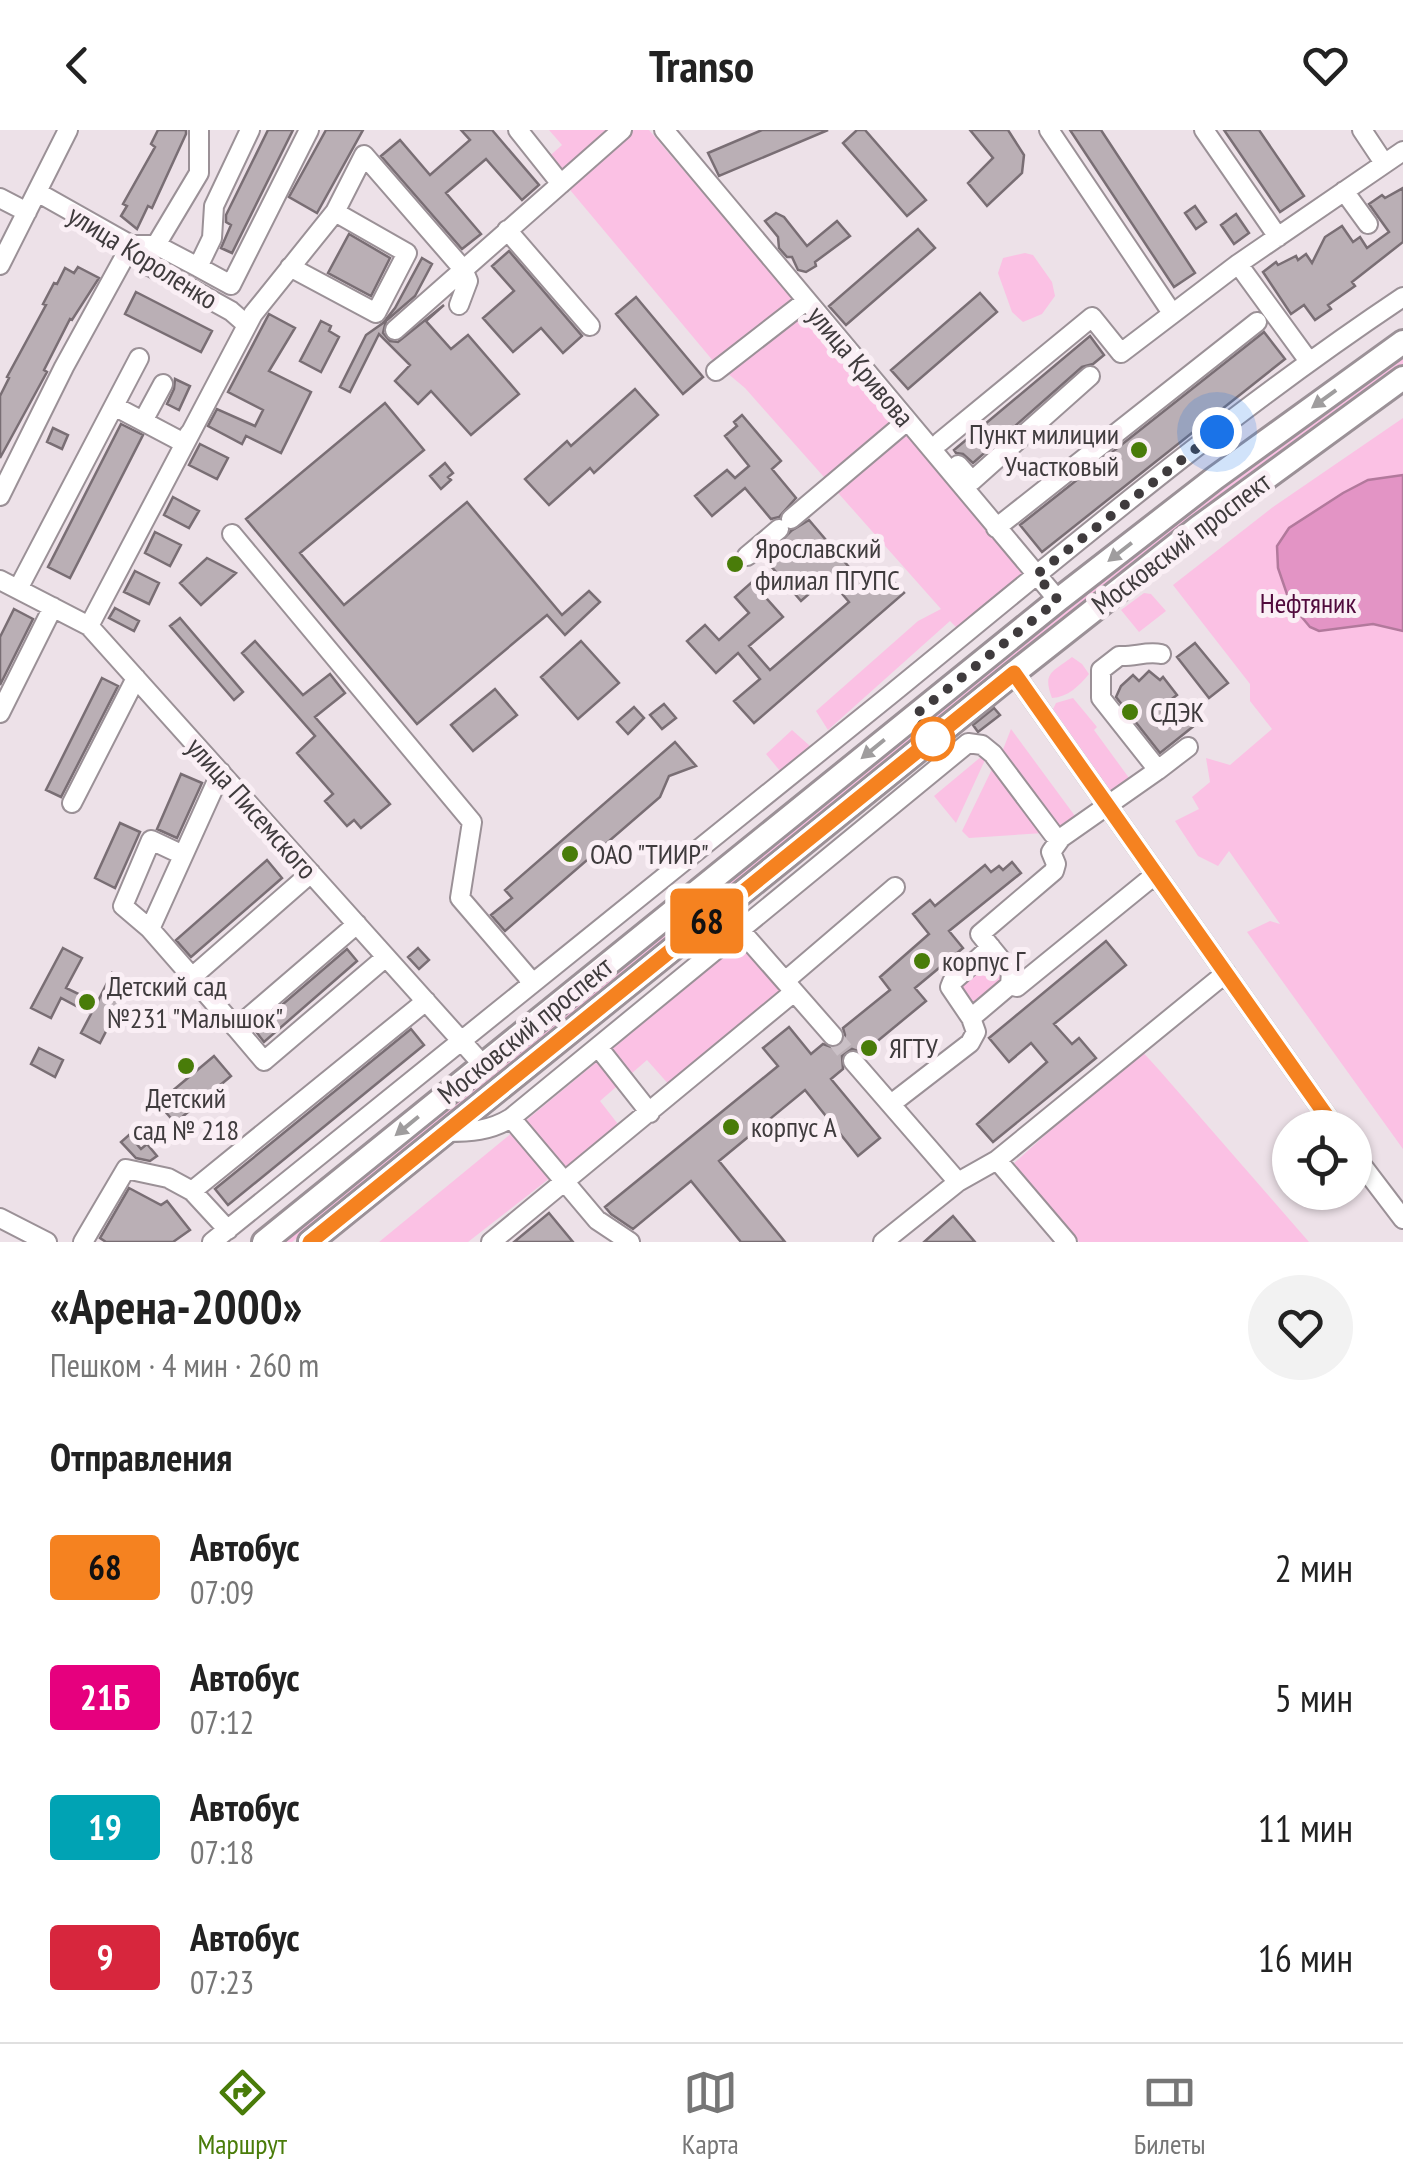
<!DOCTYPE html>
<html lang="ru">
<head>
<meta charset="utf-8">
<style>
	:root { --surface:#fff; --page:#f2f2f2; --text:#222; --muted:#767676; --line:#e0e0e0; --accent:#497c09 }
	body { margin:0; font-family:"PT Sans Narrow",sans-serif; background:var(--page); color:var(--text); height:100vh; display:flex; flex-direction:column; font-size:38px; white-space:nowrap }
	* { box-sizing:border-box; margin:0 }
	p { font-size:32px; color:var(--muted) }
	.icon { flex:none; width:55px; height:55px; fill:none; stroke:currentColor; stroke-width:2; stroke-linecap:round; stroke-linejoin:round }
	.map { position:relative; height:1112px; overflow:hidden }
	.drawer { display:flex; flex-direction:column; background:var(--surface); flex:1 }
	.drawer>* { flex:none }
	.badge { padding:0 20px; border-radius:8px; font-size:35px; line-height:65px }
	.fabs { position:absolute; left:1272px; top:980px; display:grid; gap:20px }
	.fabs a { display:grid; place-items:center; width:100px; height:100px; border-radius:50%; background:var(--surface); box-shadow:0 2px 8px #0004; font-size:50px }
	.you { position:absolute; width:50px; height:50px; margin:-25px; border:8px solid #fff; border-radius:50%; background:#1a73e8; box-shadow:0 0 0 15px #1a73e833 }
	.map>.badge { position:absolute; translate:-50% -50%; box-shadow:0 0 0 5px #fff }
	h2 { padding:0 50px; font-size:38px; line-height:90px }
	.round { display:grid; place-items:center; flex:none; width:105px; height:105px; border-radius:52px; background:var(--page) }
	.headline { display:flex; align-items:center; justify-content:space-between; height:170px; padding:0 50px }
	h1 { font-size:48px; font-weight:700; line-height:75px }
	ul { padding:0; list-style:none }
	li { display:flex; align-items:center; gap:30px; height:130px; padding:0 50px }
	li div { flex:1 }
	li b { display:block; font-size:38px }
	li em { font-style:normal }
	li .badge { min-width:110px; font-weight:700; text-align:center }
	header { display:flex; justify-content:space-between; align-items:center; height:130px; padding:0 50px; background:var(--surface); font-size:45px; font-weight:700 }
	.menu { display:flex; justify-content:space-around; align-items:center; height:140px; border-top:2px solid var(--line); background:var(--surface); font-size:28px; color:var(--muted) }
	.menu a { display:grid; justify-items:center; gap:5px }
	.menu .selected { color:var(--accent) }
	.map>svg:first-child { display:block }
	.green { fill:#fbc1e4 }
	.water { fill:#e394c5; stroke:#b2799c; stroke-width:2.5 }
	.building { fill:#baafb5; stroke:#796e74; stroke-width:2.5 }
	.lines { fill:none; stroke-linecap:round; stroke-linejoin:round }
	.minor-tunnel { stroke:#cac0c6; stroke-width:18; stroke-dasharray:18 9; stroke-linecap:butt }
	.minor-casing { stroke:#9b9197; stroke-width:22 }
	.major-casing { stroke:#9b9197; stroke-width:28 }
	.minor { stroke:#fff; stroke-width:18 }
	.major { stroke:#fff; stroke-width:22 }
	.oneway { fill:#9f9d9e }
	.line-casing { stroke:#fff; stroke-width:22 }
	.line { stroke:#f58220; stroke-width:15 }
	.walk { stroke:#3f3b3d; stroke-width:10; stroke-dasharray:0 18 }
	.poi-dot { fill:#497c09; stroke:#faeff5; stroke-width:4 }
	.stop-dot { fill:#fff; stroke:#f58220; stroke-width:5 }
	.labels { text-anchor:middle; stroke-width:10; stroke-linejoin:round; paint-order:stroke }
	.street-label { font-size:28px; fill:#3f3b3d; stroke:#faeff5 }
	.poi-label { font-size:28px; fill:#3f3b3d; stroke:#faeff5; text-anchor:start }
	.park-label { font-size:28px; fill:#500a3c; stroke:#faeff5 }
</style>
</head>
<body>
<header><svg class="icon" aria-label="back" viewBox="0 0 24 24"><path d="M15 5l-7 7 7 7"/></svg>Transo<svg class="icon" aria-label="heart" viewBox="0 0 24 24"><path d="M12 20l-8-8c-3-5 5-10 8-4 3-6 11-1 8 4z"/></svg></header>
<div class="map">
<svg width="1403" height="1112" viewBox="0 0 1403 1112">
	<rect width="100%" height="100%" fill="#ede1e8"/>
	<path class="green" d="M549,0h100l378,443 -68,57 -9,-9 -122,109 -12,-19 102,-90 23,-12 -196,-221 -31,-26 -169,-202 17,-15z
		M1025,123l8,2 19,27 3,14 -13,18 -19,8 -11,-10 -14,-39 5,-15z
		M1403,226v8l-177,129 -232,182 -702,567h-10l707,-573 199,-157z
		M1403,288v731l-156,-217 23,-11 10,3 -51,-73 -11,15 -20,-10 -23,-35 24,-12 -7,-12 18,-15 -4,-24 24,7 42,-36 -22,-28v-17l-77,-99 100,-78z
		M1144,463l7,1 15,17 -27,21 -18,-22z
		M1072,527l10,7 7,10c-10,12 -21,23 -37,24 -10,-26 1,-26 20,-41z
		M1073,568l24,29 -3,3 38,52 -21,10 -58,-83 3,-6z
		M1011,599l64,87 -19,12 -54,-76z
		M792,600l18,16 -30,25 -14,-17z
		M982,626l3,4 -29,63 -22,-27z
		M994,635l50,68 -75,5 -7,-7z
		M740,813l44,49 -113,95 -24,-27 -47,41 21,27 -55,45 -43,-50z
		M989,828l18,21 -34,31 -14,-16v-10z
		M1140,919l20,22 149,171h-230l-67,-77z
		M513,1002l37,46 -82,64h-89z"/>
	<path class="water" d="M1403,345v156l-30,-7 -54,7 -9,-4 -20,-24 -12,-35 -1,-22 12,-18 54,-35 25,-13z"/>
	<path class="building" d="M158,0h28v4l-34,74 -4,-2 -11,23 -16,-13 6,-10 -4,-2 32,-57 -4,-3z
		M268,0h25l-61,123 -11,-5 10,-23 -5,-3v-7z
		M326,0h37l-46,83 -28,-16z
		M461,0h31l47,55 -17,15 -36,-41 -40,34 35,41 -19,15 -81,-93 19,-16 30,35 40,-35z
		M762,0h66l-109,46 -11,-23z
		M857,0h8l61,70 -19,16 -64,-73z
		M970,0h38l16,25 -2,18 -35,33 -19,-23 25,-25z
		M1070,0h31l94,143 -21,14z
		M1224,0h35l45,66 -24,16z
		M1403,58v54l-51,40 3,4 -27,19 3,4 -16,11 -11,-15 -13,9 -28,-42 13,-10 2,3 18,-9 2,4 8,-6 6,9 13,-26 17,-11 11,16 7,-5 7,11 22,-16 -20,-28 13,-9 3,3z
		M1195,76l11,16 -10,7 -11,-16z
		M776,83l8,4 23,29 30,-25 13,15 -35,26 1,4 -10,6 -8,-2 -6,-13h-5l-8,-9 -1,-11 -13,-16z
		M1236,84l13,19 -15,11 -13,-19z
		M918,99l17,19 -89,77 -17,-19z
		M349,104l41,24 -19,38 -43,-23z
		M509,121l73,85 -19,17 -22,-25 -28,24 -30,-34 31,-27 -22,-25z
		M422,128l10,6 -17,32 -29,25 -3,12 7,8 8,1 46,-37 -18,16 25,28 17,-14 51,59 -48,41 -40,-44 -13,13 -23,-23 15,-16 -31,-31 -29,58 -10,-5 26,-52 17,-12 12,-15z
		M78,137l21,11 -27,42 -2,-1 -26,51 3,2 -47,86v-62l9,-18 -2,-1 39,-72 -3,-1 11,-21 3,1 8,-16 9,5z
		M136,162l76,39 -11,21 -76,-38z
		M980,163l17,19 -89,77 -17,-19z
		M636,167l67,80 -20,17 -67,-80z
		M269,184l26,14 -26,43 42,21 -30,61 -35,-17 -4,8 -34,-18 9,-17 38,17 8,-16 -35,-18z
		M321,191l10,5 -2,5 10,6 -18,35 -21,-11z
		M1264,202l21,27 -243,193 -22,-27z
		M1090,206l14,19 -11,9 -11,3 -109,96 -10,-9 -7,-1 -2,-3z
		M175,249l15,7 -11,24 -12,-6 7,-15z
		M635,259l23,26 -64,58 -4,-5 -41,37 -24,-26 42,-38 4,5z
		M385,273l39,47 -124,103 44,52 123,-103 95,113 27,-24 11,11 -35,33 -18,-20 -130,109 -171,-205z
		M742,285l39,46 -9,8 24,29 -17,19 -8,2 -26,-31 -33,28 -17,-20 32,-26 8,8 14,-12 -24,-30 12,-10 -3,-4z
		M121,294l22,11 -73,143 -22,-11z
		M53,298l15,7 -6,14 -15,-7z
		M200,314l28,14 -11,21 -28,-14z
		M445,333l8,10 -5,4 3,3 -10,9 -11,-13z
		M173,367l26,14 -10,17 -25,-13z
		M809,390l57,67 18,-16 20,22 -150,130 -20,-22 26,-22 -22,-26 -22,20 -29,-32 18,-16 14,15 30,-27 -14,-16 17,-15 31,35 -34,29 21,24 79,-68 -21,-25 -27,24 -37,-43 27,-27z
		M155,402l26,13 -11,21 -25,-13z
		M207,428l29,15 -35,32 -21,-22z
		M135,441l24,12 -10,21 -25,-12z
		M115,478l24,13 -5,10 -25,-13z
		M14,479l19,10 -33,66v-48z
		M180,488l63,74 -9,8 -64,-74z
		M255,511l48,54 27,-21 15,19 -30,24 75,87 -29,24 -7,-8 -7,6 -22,-25 8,-7 -36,-41 18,-17 -73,-83z
		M581,511l38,42 -41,36 -37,-42z
		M1195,513l33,40 -19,15 -32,-41z
		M1149,541l11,9 3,-3 14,18 -4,3 22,27 -35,28 -44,-56 5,-11 12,-11 6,6z
		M102,548l16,8 -57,111 -15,-7z
		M495,559l22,26 -44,36 -22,-26z
		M664,574l12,14 -14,11 -12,-14z
		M634,577l10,11 -16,16 -11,-12z
		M994,578l6,7 -22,17 -5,-7z
		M675,612l21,24 -27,10 -9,21 -155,134 -14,-16 21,-17 -7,-8z
		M181,644l21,9 -25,55 -20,-9z
		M120,693l20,9 -25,56 -20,-10z
		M267,730l15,18 -91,79 -15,-17z
		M1012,732l9,11 -72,58 14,17 -48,40 11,13 -63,52 -11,-4 -10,7 1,13 -12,10 49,59 -22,18 -53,-66 -86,71 66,81h-44l-50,-61 -58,48 -22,-15 -6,-7 173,-141 -15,-18 26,-21 22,27 12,-10 11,4 8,-3 3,-10 -2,-7 47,-38 -10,-13 49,-43 -16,-20 17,-14 5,6 50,-41 6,7 8,-6 4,4z
		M1106,811l20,24 -72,59 18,20 7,-6 17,20 -103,84 -16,-18 70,-62 -16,-19 -22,19 -20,-24z
		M63,818l19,10 -16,30 31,15 15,-30 19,10 -31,60 -19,-10 10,-19 -30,-16 -10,20 -20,-10z
		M418,818l11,12 -10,9 -11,-12z
		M347,819l10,12 -93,81 -10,-13z
		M411,899l13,16 -196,160 -13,-16z
		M39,918l24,12 -8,17 -24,-13z
		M214,926l17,20 -56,47 -17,-20z
		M129,1005l12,14 6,-5 10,12 -7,5 -14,-3 -15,-16z
		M129,1058l32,17 6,-4 23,29 -17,12h-67l-6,-4z
		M549,1083l24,29h-59z
		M953,1086l22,26h-51z"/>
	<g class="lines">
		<path class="minor-tunnel" d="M833,906l20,25"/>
		<g class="minor-casing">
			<path id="minor" d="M250,0l-36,76 -2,32 -14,29 33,18 78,-155
				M518,0l43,54
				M664,0l394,470
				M1049,0l123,183
				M1204,0l74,107
				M1362,0l22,33
				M1344,61l24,33
				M37,62l94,53 15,19 85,47 16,14
				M0,68l27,14
				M507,100l83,96
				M156,115l42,22
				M0,135l68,-135
				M290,137l86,46 31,-60 -72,-41
				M395,200l227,-200
				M1308,230l-70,-96 165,-113
				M716,241l90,-70
				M114,276l70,37 5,-9
				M143,291l20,-37
				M940,312l152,-125 29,36 117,-89
				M958,335l14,16 118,-105
				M0,366l64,-129 67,-122h25l43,-72v-43
				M791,389l116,-98
				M996,398l261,-206
				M232,404l240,288 -12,76 67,78 3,7
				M747,426l32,-27
				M0,450l89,46 394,439
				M18,459l121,-231
				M89,496l164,-312 82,-102 29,-57 99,114 5,12 -9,24
				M1014,543l321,455
				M0,583l53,-106
				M1158,640l30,-23
				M72,673l64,-125
				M311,743l-119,104 44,51 121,-104
				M150,799l-27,-23 28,-66 32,15
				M741,801l92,105
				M192,847l-42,-48 71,-157
				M785,851l110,-94
				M1010,855l7,2 139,-113
				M971,888l-21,-31 2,-5 39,-35
				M236,898l28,33 122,-104
				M598,917l52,66
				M853,931l105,121
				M891,974l79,-61 6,-11 -5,-14 39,-33 1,-13 -31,-38 74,-63 2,-7 -5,-12 10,-14
				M511,988l86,102 33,22
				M446,1002c24,0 44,-1 65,-14l457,-375 14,2 11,9 60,80 8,4 97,-68 -57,-72v-28l18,-14c16,1 27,-5 42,-2
				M1355,1026l48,63
				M997,1030l70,82
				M192,1061l234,-190
				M0,1088l47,24
				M83,1112l43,-73 42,9 24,13 36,39
				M212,1112c226,-183 453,-364 678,-547 168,-137 333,-278 513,-398
				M491,1112l303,-250
				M883,1112l75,-60 39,-22 229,-187"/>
		</g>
		<g class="major-casing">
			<path id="major" d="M264,1112l794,-642 157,-122 188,-136
				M310,1112l704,-569 185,-146 204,-149"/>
		</g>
		<use href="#minor" class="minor"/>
		<use href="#major" class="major"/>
	</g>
	<defs><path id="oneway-solid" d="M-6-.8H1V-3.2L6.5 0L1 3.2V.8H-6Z" transform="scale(2.5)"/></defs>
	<g class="oneway">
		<use href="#oneway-solid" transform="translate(1324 269) rotate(144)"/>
		<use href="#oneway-solid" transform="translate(1120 422) rotate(142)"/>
		<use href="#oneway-solid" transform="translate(873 619) rotate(141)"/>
		<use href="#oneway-solid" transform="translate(407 996) rotate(141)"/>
	</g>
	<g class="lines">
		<g class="line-casing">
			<path id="line" d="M310,1112l704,-569 321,455"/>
		</g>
		<use href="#line" class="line"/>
		<path class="walk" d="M933,609l-18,-24 143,-115 -22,-25 181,-143"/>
	</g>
	<g class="poi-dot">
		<circle cx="1139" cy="320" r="10"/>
		<circle cx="735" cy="434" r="10"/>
		<circle cx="1130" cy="582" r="10"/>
		<circle cx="570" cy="724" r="10"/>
		<circle cx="922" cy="831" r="10"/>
		<circle cx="87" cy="872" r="10"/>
		<circle cx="869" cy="918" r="10"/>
		<circle cx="186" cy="936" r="10"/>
		<circle cx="731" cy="997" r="10"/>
	</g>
	<circle class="stop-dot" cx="933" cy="609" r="20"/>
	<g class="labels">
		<g class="street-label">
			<text transform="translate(143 127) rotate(32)" y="10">улица Короленко</text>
			<text transform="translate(861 236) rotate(50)" y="10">улица Кривова</text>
			<text transform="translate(1181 413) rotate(-37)" y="10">Московский проспект</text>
			<text transform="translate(252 678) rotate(48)" y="10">улица Писемского</text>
			<text transform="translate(525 900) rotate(-39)" y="10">Московский проспект</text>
		</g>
		<g class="poi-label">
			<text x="1119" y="314" text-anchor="end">Пункт милиции<tspan x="1119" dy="32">Участковый</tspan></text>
			<text x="755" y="428">Ярославский<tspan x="755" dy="32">филиал ПГУПС</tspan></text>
			<text x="1150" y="592">СДЭК</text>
			<text x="590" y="734">ОАО "ТИИР"</text>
			<text x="942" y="841">корпус Г</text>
			<text x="107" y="866">Детский сад<tspan x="107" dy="32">№231 "Малышок"</tspan></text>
			<text x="889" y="928">ЯГТУ</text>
			<text x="186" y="978" text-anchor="middle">Детский<tspan x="186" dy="32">сад № 218</tspan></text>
			<text x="751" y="1007">корпус А</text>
		</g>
		<g class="park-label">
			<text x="1308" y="483">Нефтяник</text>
		</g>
	</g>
</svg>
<div class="fabs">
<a><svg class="icon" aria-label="locate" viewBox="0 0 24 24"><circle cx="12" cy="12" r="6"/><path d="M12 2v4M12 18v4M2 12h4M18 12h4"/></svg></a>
</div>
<div class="you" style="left:1217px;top:302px"></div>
<b class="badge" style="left:707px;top:791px;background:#f58220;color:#111">68</b>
</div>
<section class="drawer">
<div class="headline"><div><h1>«Арена-2000»</h1><p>Пешком · 4 мин · 260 m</p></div><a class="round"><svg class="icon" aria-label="heart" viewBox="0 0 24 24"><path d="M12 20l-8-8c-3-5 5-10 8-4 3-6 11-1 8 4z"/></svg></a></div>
<h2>Отправления</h2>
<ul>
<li><span class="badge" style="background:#f58220;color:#111">68</span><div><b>Автобус</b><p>07:09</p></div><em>2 мин</em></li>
<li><span class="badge" style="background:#e6007e;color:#fff">21Б</span><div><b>Автобус</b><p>07:12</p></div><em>5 мин</em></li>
<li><span class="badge" style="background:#00a3b4;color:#fff">19</span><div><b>Автобус</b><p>07:18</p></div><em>11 мин</em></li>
<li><span class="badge" style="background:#d7263d;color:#fff">9</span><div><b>Автобус</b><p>07:23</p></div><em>16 мин</em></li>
</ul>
</section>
<nav class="menu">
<a class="selected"><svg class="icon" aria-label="directions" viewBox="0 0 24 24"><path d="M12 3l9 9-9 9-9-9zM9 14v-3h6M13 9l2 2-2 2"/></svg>Маршрут</a>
<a><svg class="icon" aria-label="map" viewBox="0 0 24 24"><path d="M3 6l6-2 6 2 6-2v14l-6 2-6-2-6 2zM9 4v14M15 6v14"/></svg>Карта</a>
<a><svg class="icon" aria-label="tickets" viewBox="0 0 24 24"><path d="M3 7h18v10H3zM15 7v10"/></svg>Билеты</a>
</nav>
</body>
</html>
